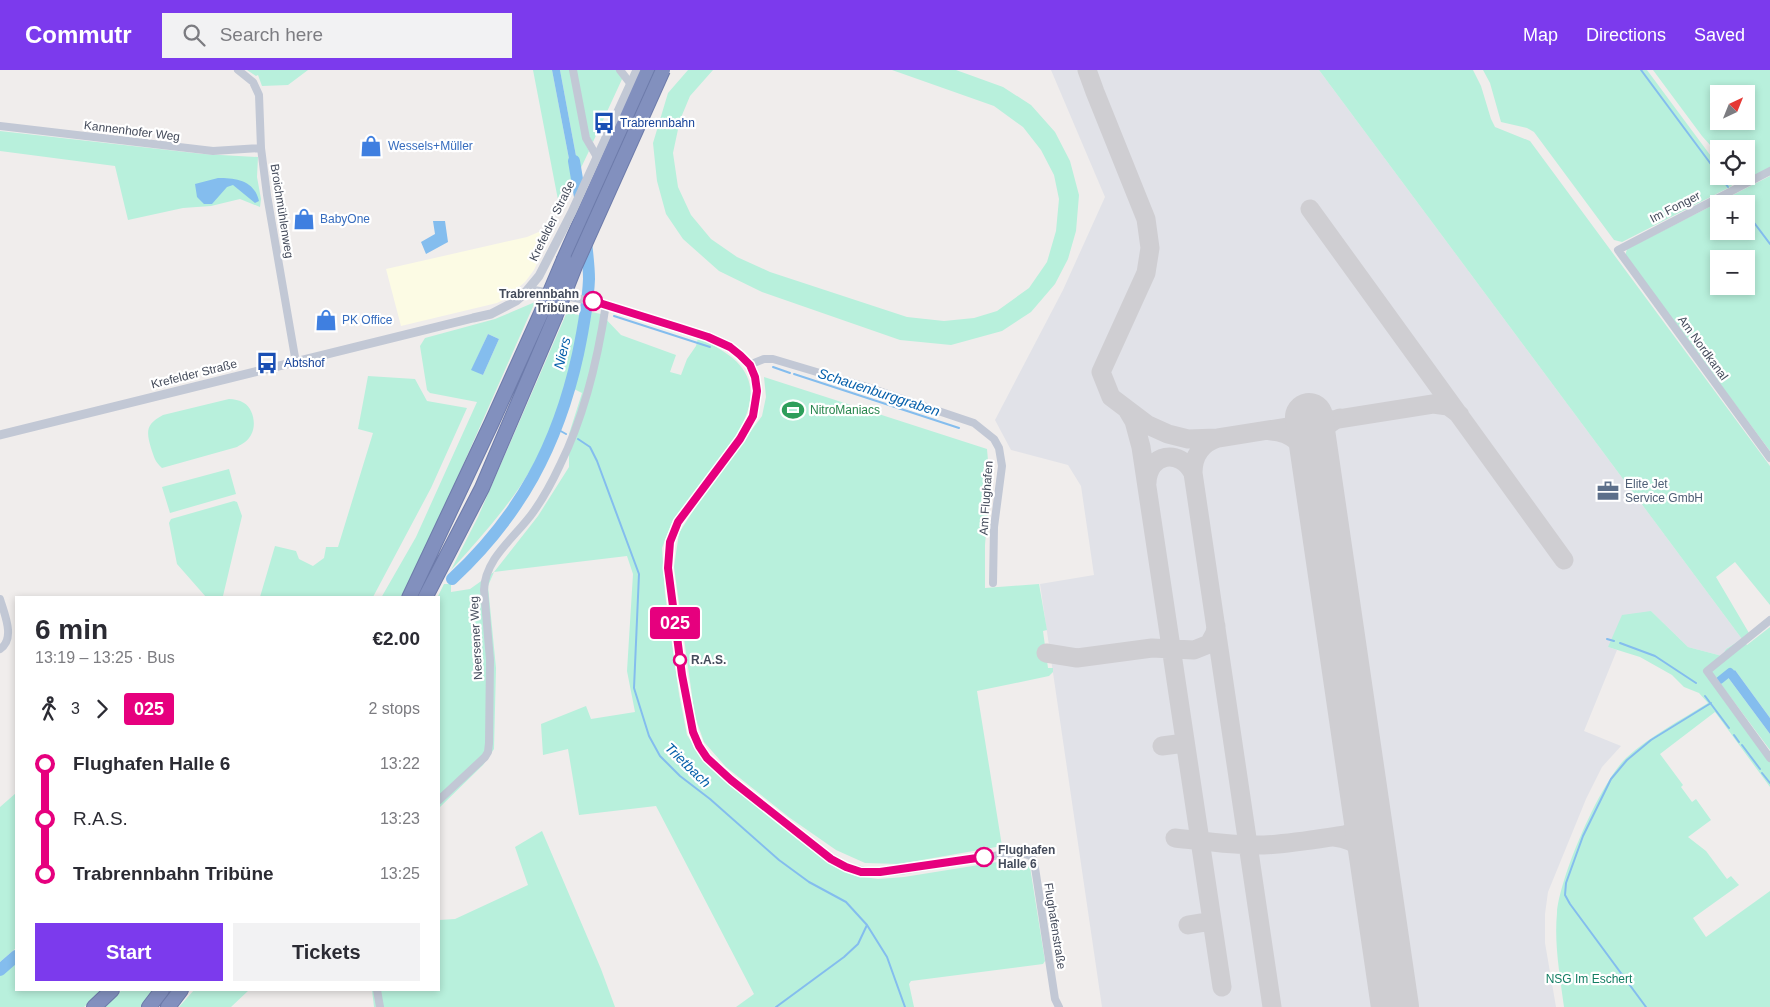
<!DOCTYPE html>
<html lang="en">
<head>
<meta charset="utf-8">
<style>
	:root { --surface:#fff; --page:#f2f2f3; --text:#2b2b33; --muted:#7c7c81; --accent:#7c3aed }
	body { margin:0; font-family:Arial,sans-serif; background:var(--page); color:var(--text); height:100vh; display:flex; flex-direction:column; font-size:19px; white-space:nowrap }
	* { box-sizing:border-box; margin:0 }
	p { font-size:16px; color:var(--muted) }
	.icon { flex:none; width:28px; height:28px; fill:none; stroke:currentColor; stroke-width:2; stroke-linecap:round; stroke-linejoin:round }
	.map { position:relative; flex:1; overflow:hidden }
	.side { position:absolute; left:15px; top:526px; width:425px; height:395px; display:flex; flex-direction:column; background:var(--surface); border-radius:0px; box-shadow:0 2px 8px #0003 }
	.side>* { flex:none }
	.badge { padding:0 10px; border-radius:4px; font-size:18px; line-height:32px }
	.needle { width:32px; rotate:43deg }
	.buttons { position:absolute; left:1710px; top:15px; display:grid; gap:10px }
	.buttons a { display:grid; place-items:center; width:45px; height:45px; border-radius:0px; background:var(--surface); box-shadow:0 2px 8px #0003; font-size:25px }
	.map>.badge { position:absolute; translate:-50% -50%; box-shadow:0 0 0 2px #fff }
	.legs { display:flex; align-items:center; gap:8px; height:55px; padding:0 20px; font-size:16px }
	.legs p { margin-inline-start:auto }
	.summary { display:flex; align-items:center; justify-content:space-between; height:85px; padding:0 20px }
	h1 { font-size:28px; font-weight:700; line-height:38px }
	.cta { display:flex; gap:10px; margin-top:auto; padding:10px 20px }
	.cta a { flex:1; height:58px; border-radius:0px; background:var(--accent); color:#fff; font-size:20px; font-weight:700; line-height:58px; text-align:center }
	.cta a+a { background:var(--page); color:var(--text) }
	ul { padding:0 20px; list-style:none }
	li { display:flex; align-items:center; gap:18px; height:55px; font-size:19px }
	li i { display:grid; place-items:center; width:8px; height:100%; margin:0 6px; background:currentColor }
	li i::after { content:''; width:12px; height:12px; margin:-6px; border:4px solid; border-radius:50%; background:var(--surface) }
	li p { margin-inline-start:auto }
	li:first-child i { background:linear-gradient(#0000 50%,currentColor 0) }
	li:last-child i { background:linear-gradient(currentColor 50%,#0000 0) }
	header { display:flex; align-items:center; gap:30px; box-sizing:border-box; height:70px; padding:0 25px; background:var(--accent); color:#fff }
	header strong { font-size:24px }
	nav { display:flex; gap:28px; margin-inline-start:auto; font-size:18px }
	.search { width:350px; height:45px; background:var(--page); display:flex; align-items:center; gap:12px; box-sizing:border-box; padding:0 18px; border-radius:0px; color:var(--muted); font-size:19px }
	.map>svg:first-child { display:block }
	.commercial { fill:#fcfbe4 }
	.airport { fill:#e1e2e8 }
	.green { fill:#b8f0dc; fill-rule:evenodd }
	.water { fill:#84bdee }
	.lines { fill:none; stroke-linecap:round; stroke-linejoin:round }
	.stream { stroke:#84bdee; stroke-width:2 }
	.canal { stroke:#84bdee; stroke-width:8 }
	.river { stroke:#84bdee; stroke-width:12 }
	.taxiway { stroke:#cfced2; stroke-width:19 }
	.runway { stroke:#cfced2; stroke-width:48 }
	.motorway-casing { stroke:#6d7baa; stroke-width:16 }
	.minor { stroke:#c2c8d5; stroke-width:8 }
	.tertiary { stroke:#c2c8d5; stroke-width:9 }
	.motorway { stroke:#8290be; stroke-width:14 }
	.motorway-bridge-casing { stroke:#6d7baa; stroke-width:16; stroke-linecap:butt }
	.motorway-bridge { stroke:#8290be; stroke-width:14 }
	.line-1-casing { stroke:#fff; stroke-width:11 }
	.line-1 { stroke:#e6007e; stroke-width:8 }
	.stop-1-dot { fill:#fff; stroke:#e6007e; stroke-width:2.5 }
	.labels { text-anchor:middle; stroke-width:4.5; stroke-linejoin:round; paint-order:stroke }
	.transit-label { font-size:12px; fill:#164399; stroke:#fff; text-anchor:start }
	.street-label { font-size:12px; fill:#444b5b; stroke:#fff }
	.shop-label { font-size:12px; fill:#366cbe; stroke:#fff; text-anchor:start }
	.stop-label { font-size:12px; font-weight:bold; fill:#444b5b; stroke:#fff; text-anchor:start }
	.leisure-label { font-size:12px; fill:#27864d; stroke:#fff; text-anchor:start }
	.service-label { font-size:12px; fill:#4e5e75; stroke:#fff; text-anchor:start }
	.park-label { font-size:12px; fill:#137e63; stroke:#fff }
	.water-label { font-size:14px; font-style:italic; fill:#0760ab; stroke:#fff }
</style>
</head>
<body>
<header>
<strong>Commutr</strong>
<div class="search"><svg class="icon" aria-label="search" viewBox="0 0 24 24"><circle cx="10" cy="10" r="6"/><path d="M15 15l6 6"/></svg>Search here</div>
<nav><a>Map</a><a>Directions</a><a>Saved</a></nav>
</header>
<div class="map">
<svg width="1770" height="937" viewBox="0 0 1770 937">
	<rect width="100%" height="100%" fill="#f0edec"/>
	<path class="commercial" d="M555,155l-21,45 -9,12 -20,17 -8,4 -96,23 -15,-57 141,-32z"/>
	<path class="airport" d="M1051,0h268l423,569 -16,10 -4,7 -34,-9 -37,-36 -43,36 9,3 -33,81 37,15 -19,21 -16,32 -38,93 -3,22v29l11,64h-454l-62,-423 54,-9 -13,-89 -13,-21 -57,-15 -16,-30 68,-130 42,-93z"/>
	<path class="green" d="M247,0h61l-20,15 -26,1 -4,-11 -2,1z
		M533,0h19l22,115 -10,20h-5z
		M560,0h10l13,69 6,12 -10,21z
		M575,0h42l6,7 -30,65c-10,-10 -15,-56 -18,-72z
		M688,0h25l-23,26 -10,24 -7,33 5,34 13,28 20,24 26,18 33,15 137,45 37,4 30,-3 23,-7 32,-23 18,-26 9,-31 3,-32 -5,-24 -13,-25 -18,-23 -29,-21 -102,-36h64l47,17 28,18 24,27 15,29 9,34 -3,36 -8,28 -13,25 -24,28 -29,19 -51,14 -51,-5 -138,-48 -43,-21 -36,-32 -17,-25 -9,-33 -4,-38 15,-50z
		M1319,0h154l8,16 10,33 4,8 35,14 240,325v139l-35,-43 -19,15 33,56 -7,6 5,6 23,-18v91l-35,-48 -8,6 43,58v16l-50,-67 50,78v26l-55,-75 -55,42 23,31 -2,2 11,15 4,-3 15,21 -23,17 18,14 21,28 4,-3 8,9 -46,33 13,19 64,-46v116h-206c-4,-31 -10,-63 -7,-94 3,-37 43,-130 69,-155 24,-22 55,-38 82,-55l-9,-10 -15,-6 -12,-12 -32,-18 -32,-10 14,-32 29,-4 37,36 34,9 4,-7 16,-10z
		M1483,0h164l72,97v9h6l7,10 -110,56 -8,-2 -80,-108 -7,-4 -26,-6 -11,-39z
		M1653,0h117v98l-30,16 -6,-8h12v-27h-27v6l-17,-19zM1719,24h27v27h-27z
		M0,61l203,23 55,3 -1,20 4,22 -1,8 -20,-8 -29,7 -28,2 -55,12 -13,-54 -115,-15z
		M1770,106v275l-145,-195 2,-7zM1719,134h27v27h-27zM1719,189h27v27h-27z
		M535,232l-91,206 -43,89 -20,1 35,-61 61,-135 -47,-9 -3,-3 -7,-44 5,-8 70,-19zM488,264l11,5 -16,36 -11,-6z
		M587,241l14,3 20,21 55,20 -6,17 11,3 6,-16 9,-13 2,-8c47,21 68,44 40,95l-65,87 -11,28 3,46 14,100 8,41 15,22 18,20 103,82 16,10 17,7 22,3 26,-2 106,-17 15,1 5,6 15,94 -2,3 -132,17 -2,3 5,23h-178l18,-13 -98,-188 -77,9 -11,-66 -25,6 -2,-31 45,-18 5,13 44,-7 -8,-41 6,-97 -6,-18 -133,16 -6,14 8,82 -2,81 -11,16 -44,43v-210h-2l7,-14h7v8l19,-3 24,-17 44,-56 31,-49v-19l4,-8 -4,-6 13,-41 -8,-4z
		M567,242l15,4c-7,55 -31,126 -63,172 -20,29 -44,56 -68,82l27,-53z
		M368,306l47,3 12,22 40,7 -36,80 -58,109h-113l15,-51 21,5 3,8 14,7 11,-8 2,-11h12l35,-114 -15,-4z
		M764,307l223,72 3,35 -5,61v43l54,-4 8,46 -4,1 5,37h5v4l-4,4 -72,15 25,155 -103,18 -34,-1 -29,-13 -46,-32 -64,-51 -22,-25 -9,-25 -21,-150 5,-34 23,-36 60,-81 4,-19z
		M229,329c5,0 10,1 15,4 9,5 13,22 7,32 -3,6 -9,9 -14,12l-75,21c-7,-6 -8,-11 -11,-20 -5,-17 -5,-24 12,-33z
		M229,399l7,25 -66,19 -8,-26z
		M234,431l3,1 5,14 -19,80 -1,1h-16l-29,-33 -8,-41 2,-4z
		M16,723v155l-16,14v-155z
		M542,761l59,138 14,38h-241l-2,-17h67v-70l16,-1 73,-34 -13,-38z
		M16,892v28h88l-20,17h-84v-31z
		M122,920h33l-14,17h-38z
		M194,920h55l-18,17h-52z"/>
	<path class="water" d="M552,0h8l19,102 -5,13z
		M218,108c18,0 36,2 41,23l-4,2 -22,-18 -6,2 -15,17h-8l-7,-7 -2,-13z
		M433,151h12l3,21 -22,12 -5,-12 14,-8z
		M488,264l11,5 -16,36 -12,-5z
		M1735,600l35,48v16l-43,-58z"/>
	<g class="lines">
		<path class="stream" d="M1641,0l78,105
			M1720,106l8,11
			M1734,126l6,8
			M1746,142l24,32
			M614,246l96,31
			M773,297l17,6
			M794,304l165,54
			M557,359l9,5
			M578,369l12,8 7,14 42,113 -5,114 15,48 11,20 20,20 30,23 69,61 30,22 37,20 21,23 20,32 18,50
			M1607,569l7,2
			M1620,573l35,13 41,27
			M1705,626l24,32
			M1734,665l5,7
			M1742,675l18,24
			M1762,703l8,10
			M776,937l68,-50 14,-13 9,-19
			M1646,937l-76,-103 -5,-9 1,-12 17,-47 28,-57 16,-19 24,-20 60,-37"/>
		<path class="canal" d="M1720,610l10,-8 6,8"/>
		<path class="river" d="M574,91l7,42
			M452,509c68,-63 106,-134 126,-225 5,-24 10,-51 11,-75 0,-13 -2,-26 -3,-38
			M0,900l16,-14"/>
		<path class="taxiway" d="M1087,0l8,22 51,127 4,29 -4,25 -45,99 10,25 37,28 20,9 20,5 29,-1
			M1310,139l254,351
			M1128,341l6,10 7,26 81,540
			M1271,361c22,1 34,16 45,33
			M1316,394c2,-19 3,-39 24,-46
			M1147,413c1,-30 33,-35 46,-10
			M1046,583l31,5 75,-10 42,2 15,-6 6,-11 1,-7
			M1162,676l23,-3
			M1334,767c27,3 34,16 42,40
			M1175,768c29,3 59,8 89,7 27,-1 54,-6 81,-10 14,-5 18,-16 21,-30
			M1188,855l24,-4
			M1272,937l-79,-534c0,-17 9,-30 25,-35l215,-34 15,2 12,9"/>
		<path class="runway" d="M1309,347l86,590"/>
		<g class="motorway-casing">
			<path id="motorway" d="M564,189l84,-189
				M409,528l83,-176 50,-111
				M425,528l57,-110 73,-171
				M94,937l18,-17
				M149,937l13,-17
				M168,937l13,-17"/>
		</g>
		<path class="minor" d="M238,0l15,12 6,13 2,53 6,47 29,168
			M573,0l13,68 11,19
			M620,0l10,13
			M0,56l213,25 48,-3
			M1770,101l-152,79 152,208
			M529,219l77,15 102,33 22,10 19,18 6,12 2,14 -4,25 -14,23 -61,83 -8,20 -2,26 14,107 11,57 6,14 8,12 24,22 100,79c25,13 41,14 68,12l120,-19 12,4 3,5 21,138 4,8
			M749,295l15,-6h9l94,28 107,36 20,16 5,9 3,18 -8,61 -1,56
			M0,529c4,14 16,40 0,50
			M1770,550l-63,51 63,87
			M439,730l46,-43 3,-5 1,-9 1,-83 -6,-70c1,-33 33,-54 50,-79 10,-14 19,-31 26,-46 25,-50 38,-107 46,-161
			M377,920l3,17"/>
		<path class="tertiary" d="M0,365l473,-117 18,-4 25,-13 8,-7 15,-18 33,-64 65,-142"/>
		<use href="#motorway" class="motorway"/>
		<g class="motorway-bridge-casing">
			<path id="motorway-bridge" d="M542,241l22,-52
				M555,247l20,-51 88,-196"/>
		</g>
		<use href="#motorway-bridge" class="motorway-bridge"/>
	</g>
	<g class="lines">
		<g class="line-1-casing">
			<path id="line-1" d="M593,231l87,27 28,9 22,10 10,8 10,10 5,12 2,14 -4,25 -13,23 -62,83 -8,20 -2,26 14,107 11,57 6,14 8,12 24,22 100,79 15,8 15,5h19l104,-15"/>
		</g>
		<use href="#line-1" class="line-1"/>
	</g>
	<defs>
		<g id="bus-bare" transform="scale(1.725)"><path d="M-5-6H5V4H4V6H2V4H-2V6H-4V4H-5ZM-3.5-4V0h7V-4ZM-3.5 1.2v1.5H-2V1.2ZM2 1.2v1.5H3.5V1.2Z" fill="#1a4fb4" stroke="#fff" stroke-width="2.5" paint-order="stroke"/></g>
		<g id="shop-bare" transform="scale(1.725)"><path d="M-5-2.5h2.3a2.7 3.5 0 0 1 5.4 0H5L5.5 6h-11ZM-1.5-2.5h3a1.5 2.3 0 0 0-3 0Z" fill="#3f7fe0" stroke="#fff" stroke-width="2.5" paint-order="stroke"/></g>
		<g id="stadium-bare" transform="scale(1.725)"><path d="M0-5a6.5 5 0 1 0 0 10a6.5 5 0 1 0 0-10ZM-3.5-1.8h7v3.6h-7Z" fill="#2e9e5b" stroke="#fff" stroke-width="2.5" paint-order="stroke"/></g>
		<g id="office-bare" transform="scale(1.725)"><path d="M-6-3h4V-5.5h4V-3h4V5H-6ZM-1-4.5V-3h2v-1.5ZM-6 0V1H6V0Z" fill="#5c6f8a" stroke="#fff" stroke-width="2.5" paint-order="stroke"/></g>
	</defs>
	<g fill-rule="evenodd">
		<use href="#bus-bare" x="604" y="53"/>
		<use href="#shop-bare" x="371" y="76"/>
		<use href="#shop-bare" x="304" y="149"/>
		<use href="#shop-bare" x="326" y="250"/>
		<use href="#bus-bare" x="267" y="293"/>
		<use href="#stadium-bare" x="793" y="340"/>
		<use href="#office-bare" x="1608" y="421"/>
	</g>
	<g class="stop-1-dot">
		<circle cx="593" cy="231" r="9"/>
		<circle cx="680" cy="590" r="6"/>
		<circle cx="984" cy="787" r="9"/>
	</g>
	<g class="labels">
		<g class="transit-label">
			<text x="620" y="57">Trabrennbahn</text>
			<text x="284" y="297">Abtshof</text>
		</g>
		<g class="street-label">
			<text transform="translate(132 61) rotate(7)" y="4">Kannenhofer Weg</text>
			<text transform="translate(1675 137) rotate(-27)" y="4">Im Fonger</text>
			<text transform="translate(282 141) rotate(81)" y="4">Broichmühlenweg</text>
			<text transform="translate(552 151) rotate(-64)" y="4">Krefelder Straße</text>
			<text transform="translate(1703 278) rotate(54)" y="4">Am Nordkanal</text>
			<text transform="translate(194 304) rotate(-14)" y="4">Krefelder Straße</text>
			<text transform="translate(986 428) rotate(-86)" y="4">Am Flughafen</text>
			<text transform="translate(476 568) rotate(-93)" y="4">Neersener Weg</text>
			<text transform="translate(1055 856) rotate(81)" y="4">Flughafenstraße</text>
		</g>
		<g class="shop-label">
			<text x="388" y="80">Wessels+Müller</text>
			<text x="320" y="153">BabyOne</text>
			<text x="342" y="254">PK Office</text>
		</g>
		<g class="stop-label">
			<text x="579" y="228" text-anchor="end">Trabrennbahn<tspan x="579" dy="14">Tribüne</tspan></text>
			<text x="691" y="594">R.A.S.</text>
			<text x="998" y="784">Flughafen<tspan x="998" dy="14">Halle 6</tspan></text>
		</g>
		<g class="leisure-label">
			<text x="810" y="344">NitroManiacs</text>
		</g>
		<g class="service-label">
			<text x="1625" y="418">Elite Jet<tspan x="1625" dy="14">Service GmbH</tspan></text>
		</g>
		<g class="park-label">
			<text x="1589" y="913">NSG Im Eschert</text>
		</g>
		<g class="water-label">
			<text transform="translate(562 283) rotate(-76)" y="5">Niers</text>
			<text transform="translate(879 322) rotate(18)" y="5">Schauenburggraben</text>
			<text transform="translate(688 695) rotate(44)" y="5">Trietbach</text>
		</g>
	</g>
</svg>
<div class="buttons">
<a><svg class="needle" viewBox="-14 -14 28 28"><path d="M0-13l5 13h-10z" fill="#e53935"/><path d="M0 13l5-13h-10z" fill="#7c7c81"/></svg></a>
<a><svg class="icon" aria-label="locate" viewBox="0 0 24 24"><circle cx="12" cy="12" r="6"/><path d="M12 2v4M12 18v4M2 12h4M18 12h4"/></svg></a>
<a>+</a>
<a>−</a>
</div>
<b class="badge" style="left:675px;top:553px;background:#e6007e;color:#fff">025</b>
<section class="side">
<div class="summary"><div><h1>6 min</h1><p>13:19 – 13:25 · Bus</p></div><b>€2.00</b></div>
<div class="legs"><svg class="icon" aria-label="walk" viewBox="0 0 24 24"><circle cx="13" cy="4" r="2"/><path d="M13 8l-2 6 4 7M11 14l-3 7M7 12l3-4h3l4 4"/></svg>3<svg class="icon" aria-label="forward" viewBox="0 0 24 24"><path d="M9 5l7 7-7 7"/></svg><b class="badge" style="background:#e6007e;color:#fff">025</b><p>2 stops</p></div>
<ul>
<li><i style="color:#e6007e"></i><b>Flughafen Halle 6</b><p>13:22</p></li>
<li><i style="color:#e6007e"></i><span>R.A.S.</span><p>13:23</p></li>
<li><i style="color:#e6007e"></i><b>Trabrennbahn Tribüne</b><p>13:25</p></li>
</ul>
<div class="cta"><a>Start</a><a>Tickets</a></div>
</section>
</div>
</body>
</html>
